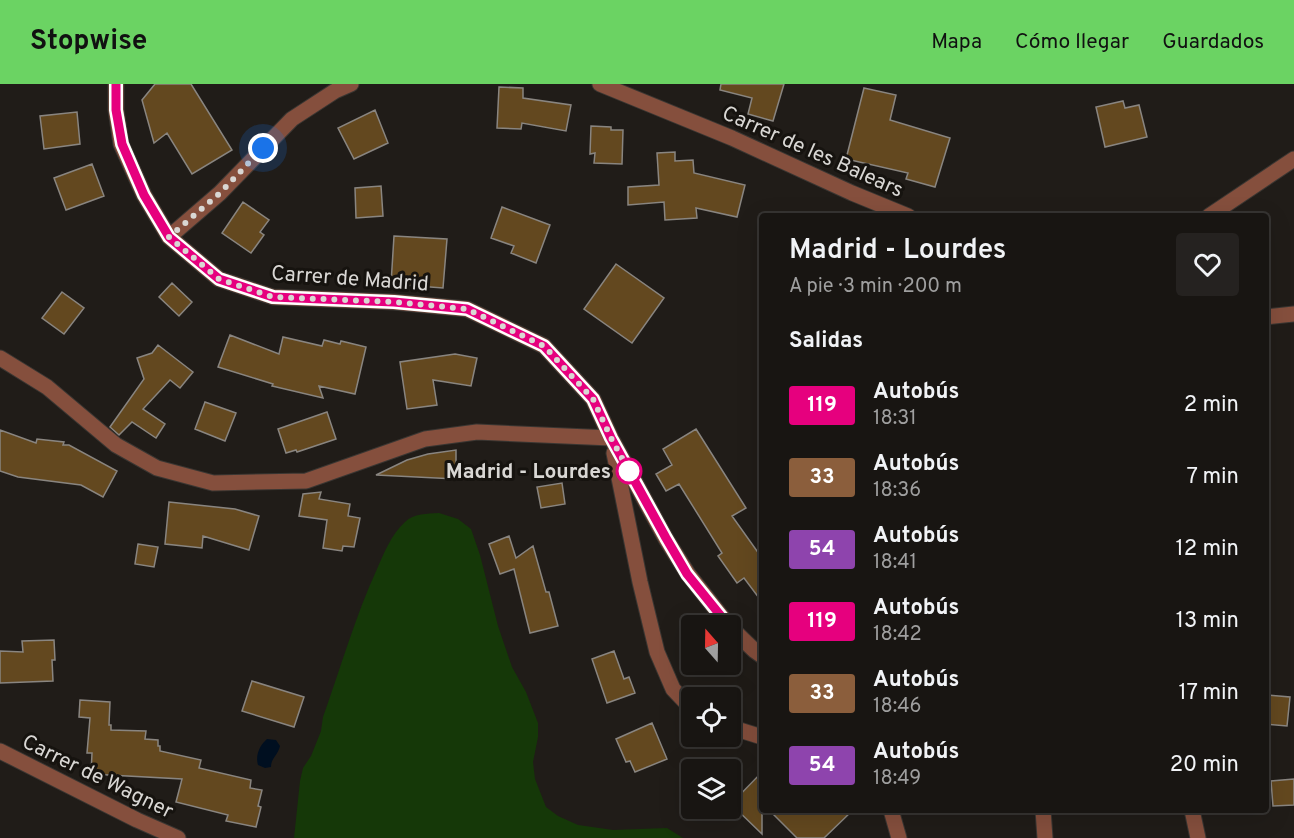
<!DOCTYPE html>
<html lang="es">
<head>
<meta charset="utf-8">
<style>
	:root { --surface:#181512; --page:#252220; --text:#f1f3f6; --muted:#9f9f9f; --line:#363432; --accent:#6bd363 }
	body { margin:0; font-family:Overpass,sans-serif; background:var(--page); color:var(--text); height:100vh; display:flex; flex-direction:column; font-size:22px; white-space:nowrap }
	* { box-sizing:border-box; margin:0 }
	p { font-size:20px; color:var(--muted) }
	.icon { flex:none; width:33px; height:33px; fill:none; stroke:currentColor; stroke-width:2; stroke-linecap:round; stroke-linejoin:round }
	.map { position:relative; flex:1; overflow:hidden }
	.details { position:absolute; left:759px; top:129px; width:510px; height:600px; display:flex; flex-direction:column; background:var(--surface); border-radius:6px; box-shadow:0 6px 24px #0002,0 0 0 2px var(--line) }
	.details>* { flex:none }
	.badge { padding:0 12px; border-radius:4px; font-size:21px; line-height:39px }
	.needle { width:39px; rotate:340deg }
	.fabs { position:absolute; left:681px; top:531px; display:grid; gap:12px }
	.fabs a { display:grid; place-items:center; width:60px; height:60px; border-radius:6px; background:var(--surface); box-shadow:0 6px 24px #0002,0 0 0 2px var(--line); font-size:30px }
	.you { position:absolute; width:30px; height:30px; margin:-15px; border:4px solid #fff; border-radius:50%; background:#1a73e8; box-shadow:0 0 0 9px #1a73e833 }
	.map>.badge { position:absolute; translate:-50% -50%; box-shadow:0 0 0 3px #fff }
	h2 { padding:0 30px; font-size:22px; line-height:54px }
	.round { display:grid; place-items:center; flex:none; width:63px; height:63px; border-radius:6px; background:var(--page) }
	.headline { display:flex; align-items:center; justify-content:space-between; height:102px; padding:0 30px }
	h1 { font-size:28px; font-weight:600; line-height:45px }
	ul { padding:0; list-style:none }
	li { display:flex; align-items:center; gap:18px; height:72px; padding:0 30px }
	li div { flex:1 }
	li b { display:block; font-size:22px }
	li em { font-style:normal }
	li .badge { min-width:66px; font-weight:700; text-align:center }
	header { display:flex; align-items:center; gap:36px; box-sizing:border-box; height:84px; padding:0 30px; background:var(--accent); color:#111 }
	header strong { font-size:28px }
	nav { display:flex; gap:33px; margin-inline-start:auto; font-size:21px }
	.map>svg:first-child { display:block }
	.green { fill:#153808 }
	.water { fill:#000f20 }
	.building { fill:#63481f; stroke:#898580; stroke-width:1.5 }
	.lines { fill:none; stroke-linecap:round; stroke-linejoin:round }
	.minor-casing { stroke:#3a3632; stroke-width:17 }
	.minor { stroke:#854f3d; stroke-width:15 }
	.line-casing { stroke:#fff; stroke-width:14 }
	.line { stroke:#e6007e; stroke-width:9 }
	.walk { stroke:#d9d7d4; stroke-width:6; stroke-dasharray:0 10.8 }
	.stop-dot { fill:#fff; stroke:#e6007e; stroke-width:3 }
	.labels { text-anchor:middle; stroke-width:6; stroke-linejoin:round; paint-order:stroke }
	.street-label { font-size:21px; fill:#d9d7d4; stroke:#16130f }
	.stop-label { font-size:21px; font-weight:bold; fill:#d9d7d4; stroke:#16130f; text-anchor:end }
</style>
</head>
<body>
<header>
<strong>Stopwise</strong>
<nav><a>Mapa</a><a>Cómo llegar</a><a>Guardados</a></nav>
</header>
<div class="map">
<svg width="1294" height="754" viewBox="0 0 1294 754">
	<rect width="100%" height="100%" fill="#201c18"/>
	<path class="green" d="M439,429l19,6 13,10 9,26 18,71 14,41 14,25 12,31v14l-5,25 2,17 11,28 12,9 20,9 35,5 54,-2 16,10h-389l6,-57 3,-13 8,-12 10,-25 2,-14c18,-50 32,-100 54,-148 7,-16 14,-34 28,-47 9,-9 22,-8 34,-9z"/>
	<path class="water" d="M267,655l9,1 4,6c-2,9 -9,12 -9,21l-6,1 -7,-3c-3,-10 2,-20 9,-26z"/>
	<path class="building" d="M155,0h36l41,66 -40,24 -25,-41 -13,10 -12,-43z
		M721,0h63l-11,37 -25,-7 4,-16 -32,-8z
		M499,3l24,1v10l48,7 -5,26 -44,-8 -1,6 -24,-1z
		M864,4l32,7 -6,25 60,18 -15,49 -29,-8 2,-6 -62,-14z
		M1123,17l2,7 14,-3 8,32 -42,10 -9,-40z
		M375,26l13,33 -34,16 -16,-31z
		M77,28l3,32 -36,5 -4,-33z
		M591,42l20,1v3h12l-1,34 -28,-1 1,-10 -5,1z
		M675,68v9l18,-1 1,13 51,12 -8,32 -41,-9 1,10 -32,2 -1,-18 -36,3v-18l31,-2 -2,-32z
		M92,80l12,32 -38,14 -12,-32z
		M381,102l2,30 -27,2 -1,-30z
		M243,118l26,18 -9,12 4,3 -13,18 -29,-20z
		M502,123l48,18 -14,38 -25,-10 3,-7 -23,-8z
		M394,152l53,3 -4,49 -52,-4z
		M616,180l48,34 -32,45 -48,-34z
		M172,199l20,19 -13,14 -20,-19z
		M62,208l22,16 -20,26 -22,-16z
		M230,251l49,19 4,-17 39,9 2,-6 16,4 1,-3 25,6 -11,47 -36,-8 4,12 -51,-12 1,-2 -55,-17z
		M158,261l35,27 -13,16 -10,-8 -27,29 22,15 -9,14 -24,-16 -13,13 -9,-8 34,-48 -7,-21 15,-5z
		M455,270l22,4 -6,28 -38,-6 4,25 -30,4 -7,-47z
		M205,318l31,11 -11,28 -30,-12z
		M327,328l9,27 -39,13 -1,-2 -10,3 -8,-24z
		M696,345l50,79 -14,8 30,42v44l-18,-24 -7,5 -19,-27 4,-3 -43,-69 -13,7 -10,-17 16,-9 -9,-16z
		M0,346l36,13 1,-4 27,3 -1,3h6l48,26 -14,26 -22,-12 -63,-8 -18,-6z
		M456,366v29l-80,-4 31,-15 21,-6z
		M562,399l3,21 -24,4 -4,-21z
		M321,408l-2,7 31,5 -2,12 12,2 -6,29 -11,-1 -1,5 -19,-3 4,-28 -28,-4 4,-22z
		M169,418l66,7 24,7 -10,34 -46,-14 -1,12 -37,-4z
		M509,452l7,22 17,-12 13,46h3l9,34 -28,7 -16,-64 -14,5 -11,-30z
		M138,460l20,3 -4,20 -19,-3z
		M54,556l1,20h-3l1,21 -53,2v-32l23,1 -1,-11z
		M614,567l10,28 5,-2 6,16 -28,10 -15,-44z
		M252,597l52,16 -10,30 -52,-16z
		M1266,611l24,2 -3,29 -21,-2z
		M80,616l30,2 -1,23h2v5l35,1 -1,8 13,1v6h2v5l41,9 -2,8 52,12 -1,8 12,2 -4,16 3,1 -5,20 -30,-6 2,-6 -52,-13 6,-23 -91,-5 1,-21h-5l3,-35 -11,-1z
		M652,639l15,36 -32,13 -5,-11 -4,1 -10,-23z
		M762,688v62l-31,-30z
		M1294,695v26l-21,1 -2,-25z
		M769,726h84l-29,28h-27z"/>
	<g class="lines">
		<g class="minor-casing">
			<path id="minor" d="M116,0v26l5,34 23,51 25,42 50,42 54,18 121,5 73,7 77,37 49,53 18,39 55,101 22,35 41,52
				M600,0l132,54 120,55 56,23
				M1209,132l85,-57
				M169,153l51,-44 72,-74 43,-28 16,-7
				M1266,233l28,-3
				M0,274l47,29 69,58 41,23 56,15 93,-2 119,-42 52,-7 134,6
				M614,369l26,129 17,70 16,37 19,20
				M730,543l25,24 7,5
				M730,643l32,10
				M0,667l137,69 41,18
				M891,726l8,28
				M1043,726l2,28
				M1192,726l6,28"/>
		</g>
		<use href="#minor" class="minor"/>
	</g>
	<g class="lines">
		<g class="line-casing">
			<path id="line" d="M116,0v26l6,34 22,51 25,42 50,42 54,18 121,5 73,7 77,37 49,53 18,39 55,100 21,36 42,52"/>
		</g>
		<use href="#line" class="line"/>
		<path class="walk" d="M263,64l-43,45 -51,44 50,42 54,18 121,5 73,7 77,37 49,53 18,39 18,33"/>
	</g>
	<circle class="stop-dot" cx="629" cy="387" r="12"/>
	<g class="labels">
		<g class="street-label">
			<text transform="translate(813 67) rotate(24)" y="7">Carrer de les Balears</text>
			<text transform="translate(350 194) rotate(4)" y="7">Carrer de Madrid</text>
			<text transform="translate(98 692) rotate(26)" y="7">Carrer de Wagner</text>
		</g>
		<g class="stop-label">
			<text x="611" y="394">Madrid - Lourdes</text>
		</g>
	</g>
</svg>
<div class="fabs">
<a><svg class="needle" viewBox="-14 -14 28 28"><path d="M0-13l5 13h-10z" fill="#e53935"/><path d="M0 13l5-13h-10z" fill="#9f9f9f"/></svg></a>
<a><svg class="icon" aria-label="locate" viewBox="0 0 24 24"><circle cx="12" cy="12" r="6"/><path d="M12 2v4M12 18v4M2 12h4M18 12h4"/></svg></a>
<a><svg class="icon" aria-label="layers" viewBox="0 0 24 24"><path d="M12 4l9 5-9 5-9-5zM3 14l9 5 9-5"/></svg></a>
</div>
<div class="you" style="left:263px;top:64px"></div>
<section class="details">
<div class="headline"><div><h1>Madrid - Lourdes</h1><p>A pie · 3 min · 200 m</p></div><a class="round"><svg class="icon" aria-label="heart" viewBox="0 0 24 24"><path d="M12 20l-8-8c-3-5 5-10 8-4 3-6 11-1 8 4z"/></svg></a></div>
<h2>Salidas</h2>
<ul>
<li><span class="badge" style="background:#e6007e;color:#fff">119</span><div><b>Autobús</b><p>18:31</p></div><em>2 min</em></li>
<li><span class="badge" style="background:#8b5e3c;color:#fff">33</span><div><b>Autobús</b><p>18:36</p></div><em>7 min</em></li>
<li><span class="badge" style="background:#8e44ad;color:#fff">54</span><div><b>Autobús</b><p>18:41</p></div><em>12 min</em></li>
<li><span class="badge" style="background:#e6007e;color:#fff">119</span><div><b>Autobús</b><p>18:42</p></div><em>13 min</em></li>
<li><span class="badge" style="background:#8b5e3c;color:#fff">33</span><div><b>Autobús</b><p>18:46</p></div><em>17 min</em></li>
<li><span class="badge" style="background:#8e44ad;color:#fff">54</span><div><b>Autobús</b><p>18:49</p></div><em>20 min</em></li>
</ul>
</section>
</div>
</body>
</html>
